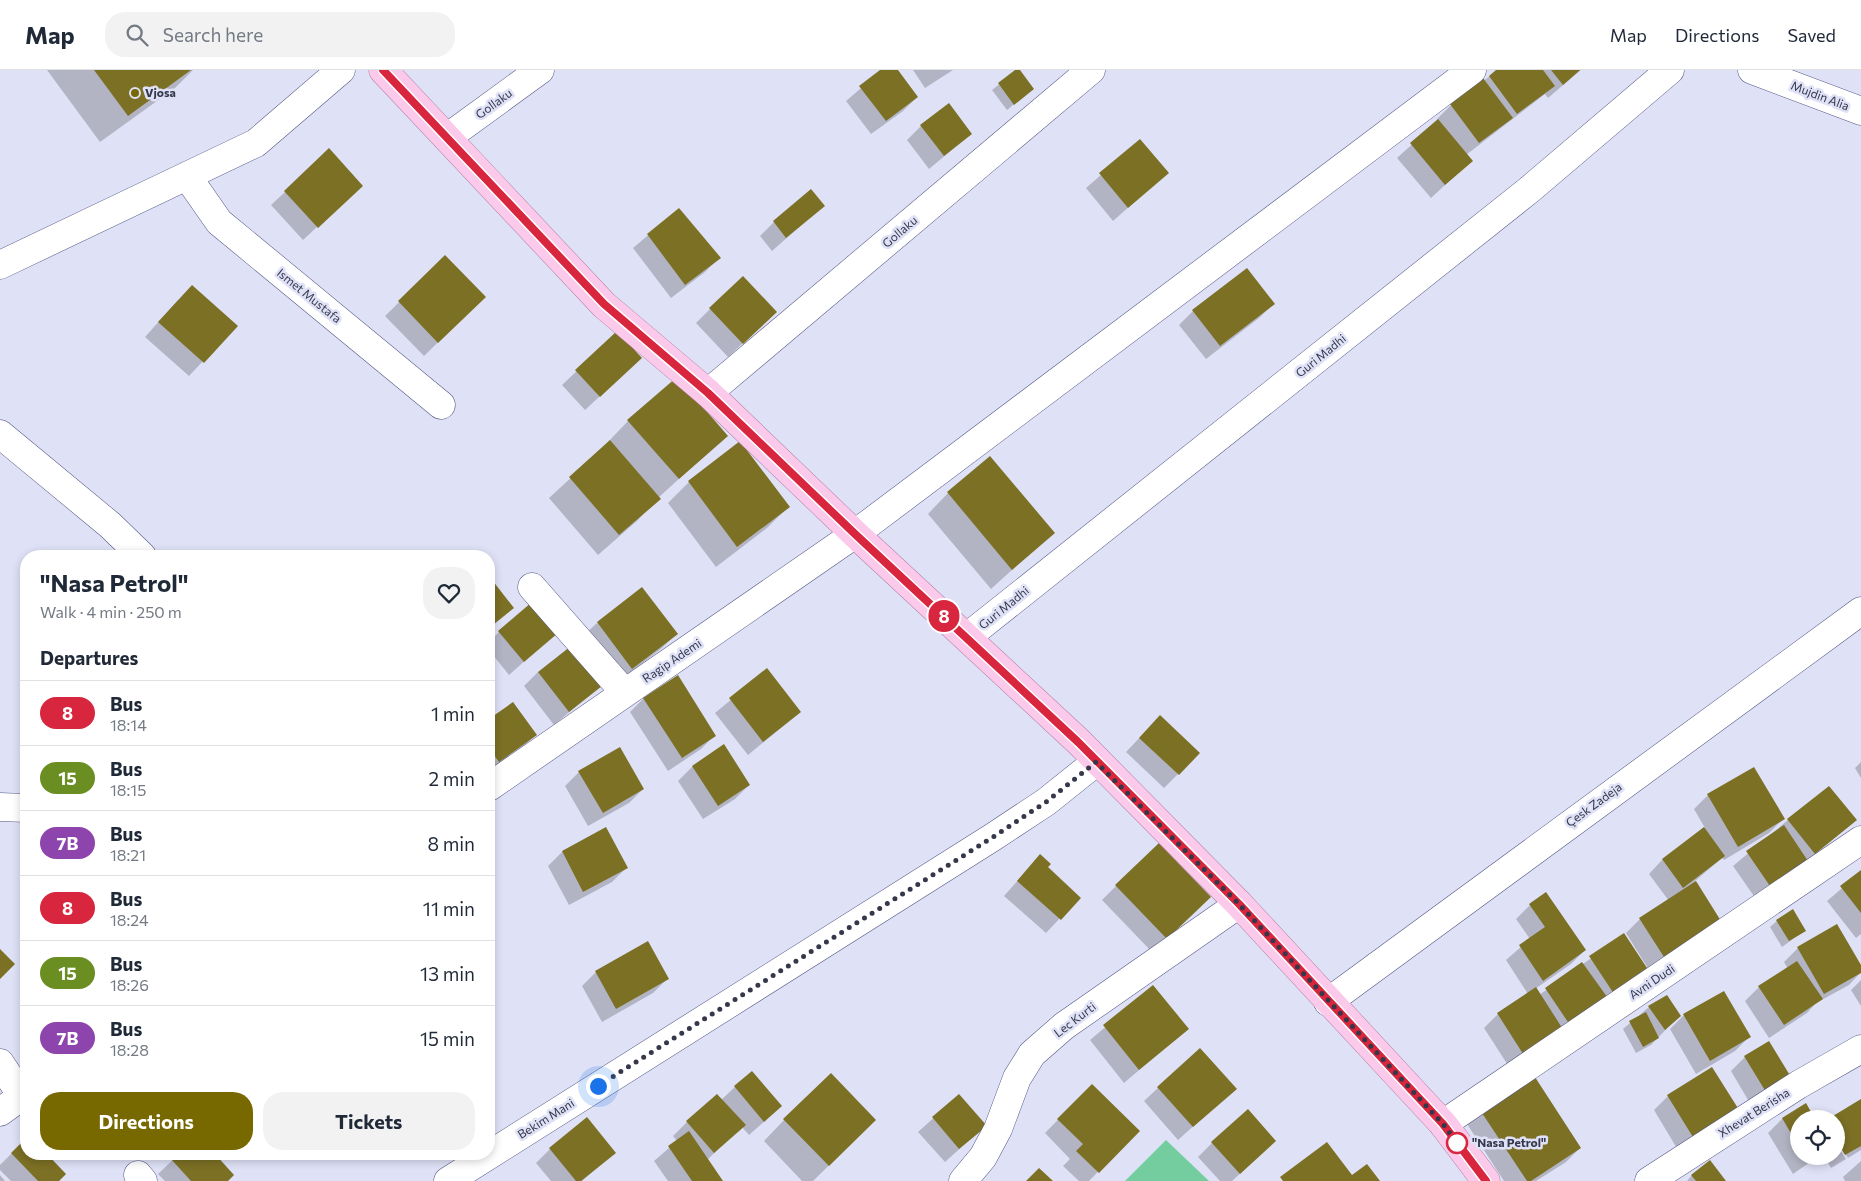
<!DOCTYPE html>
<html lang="en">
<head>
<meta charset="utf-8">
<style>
	:root { --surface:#fff; --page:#f2f2f3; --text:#1f2937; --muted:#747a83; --line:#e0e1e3; --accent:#776900 }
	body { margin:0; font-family:Commissioner,sans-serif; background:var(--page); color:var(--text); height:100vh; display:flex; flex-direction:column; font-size:19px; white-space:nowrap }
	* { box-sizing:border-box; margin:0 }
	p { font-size:16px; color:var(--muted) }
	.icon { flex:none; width:28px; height:28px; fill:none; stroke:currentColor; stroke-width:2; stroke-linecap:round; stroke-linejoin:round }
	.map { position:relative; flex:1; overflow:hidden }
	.sheet { position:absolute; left:20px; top:480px; width:475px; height:610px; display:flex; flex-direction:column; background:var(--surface); border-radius:20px; box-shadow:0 2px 8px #0003 }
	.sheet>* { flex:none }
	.badge { padding:0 10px; border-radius:16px; font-size:18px; line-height:32px }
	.fabs { position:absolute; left:1790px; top:1040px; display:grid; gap:10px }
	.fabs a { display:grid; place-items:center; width:55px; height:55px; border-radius:50%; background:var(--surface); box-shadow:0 2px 8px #0003; font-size:25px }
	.you { position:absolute; width:25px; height:25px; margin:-12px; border:4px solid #fff; border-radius:50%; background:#1a73e8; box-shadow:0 0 0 8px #1a73e833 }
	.map>.badge { position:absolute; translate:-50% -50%; box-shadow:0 0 0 2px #fff }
	h2 { padding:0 20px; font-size:19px; line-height:45px }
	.round { display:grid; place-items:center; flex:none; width:52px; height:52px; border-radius:20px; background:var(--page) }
	.overview { display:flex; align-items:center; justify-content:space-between; height:85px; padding:0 20px }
	h1 { font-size:24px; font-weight:700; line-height:38px }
	.cta { display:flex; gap:10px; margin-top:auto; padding:10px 20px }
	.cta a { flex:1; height:58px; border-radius:20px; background:var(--accent); color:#fff; font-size:20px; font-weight:700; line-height:58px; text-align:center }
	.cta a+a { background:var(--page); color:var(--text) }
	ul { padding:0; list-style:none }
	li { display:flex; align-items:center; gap:15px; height:65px; padding:0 20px; border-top:1px solid var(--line) }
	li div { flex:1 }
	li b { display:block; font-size:19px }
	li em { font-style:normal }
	li .badge { min-width:55px; font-weight:700; text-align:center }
	header { display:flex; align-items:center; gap:30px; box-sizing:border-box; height:70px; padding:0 25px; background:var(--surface); border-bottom:1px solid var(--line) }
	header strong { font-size:24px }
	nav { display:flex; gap:28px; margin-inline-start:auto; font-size:18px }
	.search { width:350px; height:45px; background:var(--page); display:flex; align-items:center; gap:12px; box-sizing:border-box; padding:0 18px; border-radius:20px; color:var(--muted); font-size:19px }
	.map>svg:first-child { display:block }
	.green { fill:#74cd9f }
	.shadow { fill:#0003 }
	.building { fill:#7c7025 }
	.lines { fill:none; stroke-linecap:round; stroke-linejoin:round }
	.minor-casing { stroke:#545783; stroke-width:29 }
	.major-casing { stroke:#b480aa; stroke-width:29 }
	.minor { stroke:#fff; stroke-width:28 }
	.major { stroke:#fbcaeb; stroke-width:28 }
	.line-casing { stroke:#fff; stroke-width:11 }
	.line { stroke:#d7263d; stroke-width:8 }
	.walk { stroke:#35374b; stroke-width:5; stroke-dasharray:0 9 }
	.poi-dot { fill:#776900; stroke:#dfe1f6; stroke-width:2 }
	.stop-dot { fill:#fff; stroke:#d7263d; stroke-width:2.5 }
	.labels { text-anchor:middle; stroke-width:5; stroke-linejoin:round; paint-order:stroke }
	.poi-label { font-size:12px; font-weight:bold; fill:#35374b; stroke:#dfe1f6; text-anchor:start }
	.street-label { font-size:12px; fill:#35374b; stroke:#dfe1f6 }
	.stop-label { font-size:12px; font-weight:bold; fill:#35374b; stroke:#dfe1f6; text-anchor:start }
</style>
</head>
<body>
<header>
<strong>Map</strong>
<div class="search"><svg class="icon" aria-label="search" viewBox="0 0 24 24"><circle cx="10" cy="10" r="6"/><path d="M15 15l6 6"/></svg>Search here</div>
<nav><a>Map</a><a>Directions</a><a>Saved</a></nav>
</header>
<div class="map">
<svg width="1861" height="1111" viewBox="0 0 1861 1111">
	<rect width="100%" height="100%" fill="#dfe1f6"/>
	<path class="green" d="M1166,1070l43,41h-84z"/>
	<path class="shadow" d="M47,0h146l-18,18 -75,54z
		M882,0h15l20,27 -14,14 -32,23 -25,-33z
		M913,0h40l-28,18z
		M1017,0l16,19 -26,21 -15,-20z
		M1498,0h83l-33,28 -3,-4 -79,61 5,6 -40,37 -34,-40 41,-37 -1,-2 14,-14z
		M921,56l50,8 -42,35 -22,-29z
		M1140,71l27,32 -54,48 -27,-33z
		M285,122l62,7 -44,41 -32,-35z
		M823,136l-51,45 -12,-15 14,-14z
		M678,140l41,48 -14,14 -34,26 -38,-50z
		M445,187l25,54 -46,45 -39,-40z
		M178,230l58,26 -47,50 -44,-39z
		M1273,234l-14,14 -53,41 -27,-34 14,-14z
		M710,239l51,17 -33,31 -32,-34z
		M617,263l9,39 -41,38 -23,-25z
		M628,351l98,15 -68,62 -20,22 -40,35 -49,-57 60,-55 -1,-1z
		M740,373l48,64 -21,21 -51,39 -48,-64 21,-21z
		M948,423l105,40 -62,56 -63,-75z
		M489,508l23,30 -23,21z
		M597,553l79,11 -14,14 -44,34 -35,-46z
		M499,562l57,1 -47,42 -20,-25v-8z
		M489,599l4,5 -4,5z
		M767,600l33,42 -52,43 -33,-42z
		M538,602l62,14 -46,39 -30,-39z
		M644,628l71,37 -14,14 -33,22 -38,-59z
		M513,633l22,32 -14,14 -32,23v-51z
		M1146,661l32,43 -14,14 -38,-36z
		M724,676l25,39 -14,14 -32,20 -25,-38 14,-14z
		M1861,692v16l-6,-10z
		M579,702l64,17 -14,14 -41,23 -23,-40z
		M1708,725l75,24 -14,14 -45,27 -2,-2 -27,23 25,40 -71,49 -23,-37 14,-14 29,-18 -20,-27 13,-14 43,-32 -11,-19z
		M1788,750h67l-97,82 -25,-36z
		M605,759l21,39 -14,14 -43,23 -21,-39 14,-14z
		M1046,797l33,31 -33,35 -42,-37 23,-26z
		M1861,802v62l-5,4 -29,-37z
		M1116,816l79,25 -43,41 -50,-52z
		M1530,835l55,45 -14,14 -36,25 4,6 85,-60 25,39 -136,99 -29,-45 14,-14 30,-20 -22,-34 24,-21 -14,-20z
		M1777,851l27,10 -22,16 -12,-20z
		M1798,878l63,20v4l-12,13 -33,18 -9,10 -38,25 -24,-37 14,-14 29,-18 -4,-7z
		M596,902l71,7 -14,14 -51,29 -20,-36z
		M1861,910v26l-10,-16z
		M1153,917l34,42 -63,54 -34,-43z
		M1649,937l30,9 -28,29 -15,8 -13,-24z
		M1684,945l65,22 -14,14 -39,23 -26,-45z
		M1745,987l47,25 -38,28 -23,-39z
		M751,1002l15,48 -17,15 -7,-8 -35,33 15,21h-54l-14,-20 23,-20 -4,-5 14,-14 34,-22z
		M1092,1015l46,46 -49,50h-10l-16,-15 7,-7 -25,-26z
		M1158,1018l77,1 -57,51 -34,-39z
		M959,1025l26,31 -40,36 -27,-30z
		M1668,1026l71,17 -58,42 -27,-45z
		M1861,1031v49l-13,8 -12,-20z
		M1481,1041l99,37 -14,14 -30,19h-32l-37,-57z
		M1782,1049h17v37h20l-26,18 -25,-41z
		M784,1050h91l-62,61h-11l-38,-40z
		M26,1069v15h19l20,20 -8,7h-46l-11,-11v-5z
		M1212,1073l49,11 -29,27h-12l-22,-24z
		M1836,1073l10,16 -15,9 -7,-12h12z
		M550,1079l64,4 -32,28h-31l-15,-18z
		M179,1084h34l20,21 -6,6h-62l-7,-7z
		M1861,1091v20h-16l-2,-4z
		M0,1105l5,6h-5z
		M1692,1105l32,6h-37z"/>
	<path class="building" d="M94,0h97l-63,46z
		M880,0h18l20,27 -32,24 -27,-35z
		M1015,0h5l14,19 -20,16 -16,-22z
		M1496,0h47l12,16 -38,28 -28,-38z
		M1551,0h29l-17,15z
		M1483,8l30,40 -34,25 -29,-39z
		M949,33l23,31 -28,22 -24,-31z
		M1438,49l35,42 -28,24 -35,-42z
		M1140,69l29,34 -41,35 -29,-35z
		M329,78l34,38 -45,42 -34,-37z
		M811,119l14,17 -39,32 -13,-17z
		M679,138l42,50 -36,27 -38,-51z
		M445,185l41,42 -48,46 -40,-42z
		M1247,198l28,36 -55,42 -28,-36z
		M743,206l34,36 -34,32 -34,-36z
		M192,215l46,41 -34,37 -46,-41z
		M617,261l25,27 -42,39 -25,-27z
		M677,307l51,59 -49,43 -52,-59z
		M610,370l51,59 -42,36 -50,-58z
		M740,371l50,66 -53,40 -49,-66z
		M990,386l65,77 -43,37 -65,-78z
		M489,506l25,32 -25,20z
		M642,517l36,47 -46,35 -35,-47z
		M532,532l26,31 -34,29 -26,-31z
		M571,576l31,40 -33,26 -31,-40z
		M767,598l34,44 -38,30 -34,-44z
		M678,605l38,61 -34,22 -39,-60z
		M513,632l24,33 -38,27 -10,-14v-29z
		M1160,645l40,38 -21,22 -40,-37z
		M724,674l26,41 -32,21 -26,-40z
		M620,677l24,42 -41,24 -25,-42z
		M1754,697l31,52 -47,28 -31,-53z
		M1829,716l28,34 -42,34 -28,-35z
		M1784,755l26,39 -38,25 -26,-38z
		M606,757l22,41 -45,24 -21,-41z
		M1704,757l21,29 -42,32 -21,-29z
		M1159,773l52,54 -44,42 -52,-54z
		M1040,784l11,10 -3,3 33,31 -20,22 -44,-39z
		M1861,800v43l-21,-27z
		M1696,811l25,40 -57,36 -25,-39z
		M1546,822l40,58 -43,31 -24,-36 26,-18 -16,-23z
		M1793,839l13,22 -17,10 -13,-21z
		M1837,854l24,41v8l-37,21 -27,-47z
		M1624,863l27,41 -35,23 -27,-41z
		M648,871l21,38 -53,30 -21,-38z
		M0,879l15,15 -15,15z
		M1797,891l26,38 -39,26 -26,-39z
		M1582,892l28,39 -38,27 -27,-40z
		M1153,915l36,44 -50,41 -36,-45z
		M1536,917l30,47 -39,26 -30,-47z
		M1724,921l27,46 -41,24 -27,-47z
		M1667,925l14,21 -16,14 -17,-24z
		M1646,942l13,26 -16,9 -14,-26z
		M1769,971l25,41 -25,15 -25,-41z
		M1200,978l37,41 -44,38 -36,-40z
		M1712,997l29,46 -45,29 -29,-47z
		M752,1001l30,35 -18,16 -30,-36z
		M831,1003l45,47 -47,46 -46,-47z
		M1533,1004l48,74 -50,33h-4l-47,-71z
		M1092,1014l48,47 -41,42 -23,-22 7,-7 -26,-25z
		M717,1024l29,31 -32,28 -28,-32z
		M959,1024l28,32 -28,23 -27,-32z
		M1861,1029v47l-16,9 -9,-15v-21h-8z
		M1806,1033l9,16h-16v28l-17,-29z
		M1248,1039l28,32 -36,33 -29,-32z
		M587,1047l29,36 -35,28h-5l-27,-33z
		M689,1061l34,50h-31l-24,-35z
		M26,1068v16h21l19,20 -7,7h-21l-27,-28z
		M1327,1072l25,33 15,-11 13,17h-97l-3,-4z
		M177,1084h38l19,21 -6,6h-37l-20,-22z
		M1710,1090l16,21h-30l-5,-6z
		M1039,1098l14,13h-27z"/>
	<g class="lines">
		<g class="minor-casing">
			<path id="minor" d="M1752,0l109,41
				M448,67l92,-67
				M187,106l32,46 222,183
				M0,195l256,-122 85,-73
				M708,323l383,-323
				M0,364l110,91 32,31
				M532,517l93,106
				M967,567l562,-447 141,-120
				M489,717l366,-253 617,-464
				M0,737l26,1
				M1328,932l533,-391
				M0,993l22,33 4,-3
				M0,1042l22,-16
				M1443,1054l418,-284
				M138,1105l5,6
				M448,1111l545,-344 53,-35 50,-40
				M963,1111l20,-24 15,-28 19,-51 15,-24 32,-28 175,-122
				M1649,1111l149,-96 63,-36"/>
		</g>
		<g class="major-casing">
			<path id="major" d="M383,0l221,235 104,88 147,141 224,208 160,162 204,220 43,57"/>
		</g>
		<use href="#minor" class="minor"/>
		<use href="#major" class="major"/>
	</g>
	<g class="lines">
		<g class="line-casing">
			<path id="line" d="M383,0l221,234 104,89 147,141 223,208 161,162 204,220 43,57"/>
		</g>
		<use href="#line" class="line"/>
		<path class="walk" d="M598,1016l395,-249 53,-35 50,-40 143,142 204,220 14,19"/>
	</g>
	<circle class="poi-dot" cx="135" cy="23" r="5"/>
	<circle class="stop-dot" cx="1457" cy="1073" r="10"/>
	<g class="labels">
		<g class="poi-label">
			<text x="145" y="27">Vjosa</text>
		</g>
		<g class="street-label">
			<text transform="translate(1820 26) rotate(21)" y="4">Mujdin Alia</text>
			<text transform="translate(494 34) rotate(-36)" y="4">Gollaku</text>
			<text transform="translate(900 162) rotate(-40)" y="4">Gollaku</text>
			<text transform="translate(309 226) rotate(39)" y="4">Ismet Mustafa</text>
			<text transform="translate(1321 286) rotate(-39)" y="4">Guri Madhi</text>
			<text transform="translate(1004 538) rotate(-39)" y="4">Guri Madhi</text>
			<text transform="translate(672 591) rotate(-34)" y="4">Ragip Ademi</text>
			<text transform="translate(1594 735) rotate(-36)" y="4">Çesk Zadeja</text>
			<text transform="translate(1652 912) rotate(-34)" y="4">Avni Dudi</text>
			<text transform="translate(1075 950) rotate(-37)" y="4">Lec Kurti</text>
			<text transform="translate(1754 1043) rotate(-32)" y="4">Xhevat Berisha</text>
			<text transform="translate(546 1049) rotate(-32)" y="4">Bekim Mani</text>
		</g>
		<g class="stop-label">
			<text x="1472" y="1077">"Nasa Petrol"</text>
		</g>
	</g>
</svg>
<div class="fabs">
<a><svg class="icon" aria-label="locate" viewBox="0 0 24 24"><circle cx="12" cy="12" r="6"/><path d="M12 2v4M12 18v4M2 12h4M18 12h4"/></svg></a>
</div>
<div class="you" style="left:598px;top:1016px"></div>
<b class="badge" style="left:944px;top:546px;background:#d7263d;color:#fff">8</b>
<section class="sheet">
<div class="overview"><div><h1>&quot;Nasa Petrol&quot;</h1><p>Walk · 4 min · 250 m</p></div><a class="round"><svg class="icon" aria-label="heart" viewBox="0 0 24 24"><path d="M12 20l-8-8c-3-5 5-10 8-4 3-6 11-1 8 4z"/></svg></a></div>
<h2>Departures</h2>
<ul>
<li><span class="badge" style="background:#d7263d;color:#fff">8</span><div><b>Bus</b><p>18:14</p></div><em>1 min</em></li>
<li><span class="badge" style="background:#6b8e23;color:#fff">15</span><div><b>Bus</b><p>18:15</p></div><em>2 min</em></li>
<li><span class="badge" style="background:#8e44ad;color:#fff">7B</span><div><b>Bus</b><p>18:21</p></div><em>8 min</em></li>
<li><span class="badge" style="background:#d7263d;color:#fff">8</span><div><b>Bus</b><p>18:24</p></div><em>11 min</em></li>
<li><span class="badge" style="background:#6b8e23;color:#fff">15</span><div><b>Bus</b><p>18:26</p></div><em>13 min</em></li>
<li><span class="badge" style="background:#8e44ad;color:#fff">7B</span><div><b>Bus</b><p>18:28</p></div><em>15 min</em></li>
</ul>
<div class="cta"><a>Directions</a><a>Tickets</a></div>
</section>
</div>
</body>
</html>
